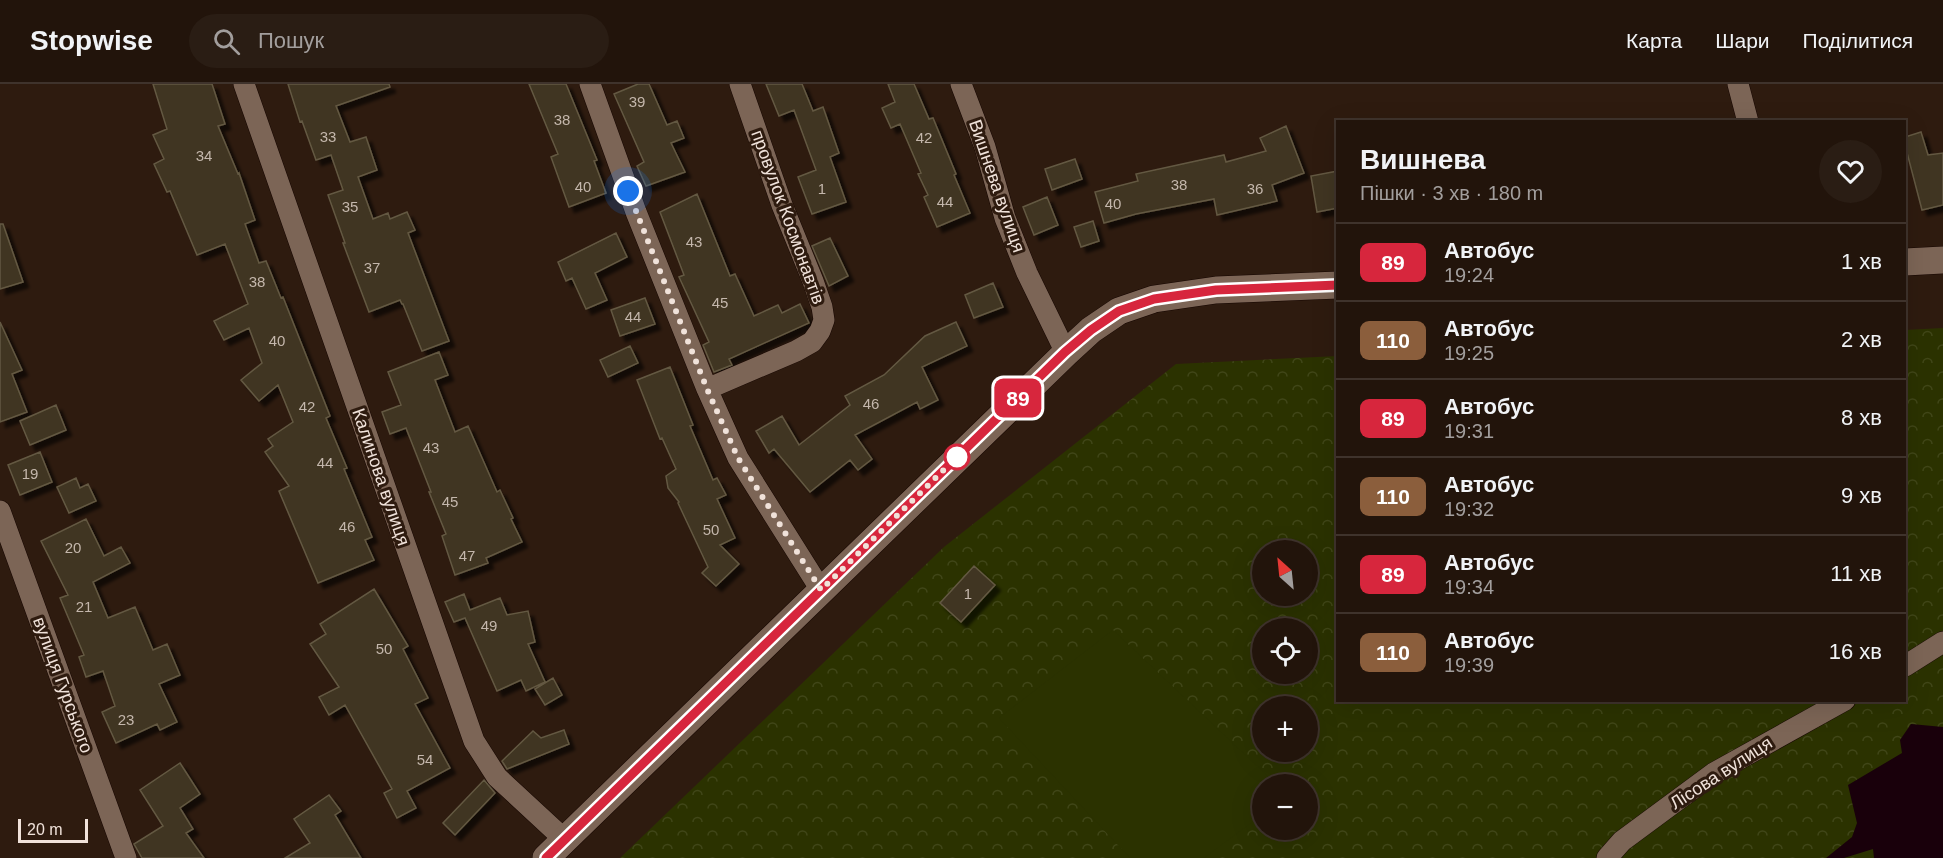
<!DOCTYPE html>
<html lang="uk">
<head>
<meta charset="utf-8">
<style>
	:root { --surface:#22140b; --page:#2a1d14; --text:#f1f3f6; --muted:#a29e9d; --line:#3f332c }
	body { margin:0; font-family:Arial,sans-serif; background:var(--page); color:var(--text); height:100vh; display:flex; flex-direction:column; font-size:22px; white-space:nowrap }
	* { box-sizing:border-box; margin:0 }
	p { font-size:20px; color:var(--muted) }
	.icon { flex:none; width:33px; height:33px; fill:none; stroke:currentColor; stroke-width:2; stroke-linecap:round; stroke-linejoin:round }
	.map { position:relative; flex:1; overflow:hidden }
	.side { position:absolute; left:1336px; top:36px; width:570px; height:582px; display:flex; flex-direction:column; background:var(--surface); border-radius:0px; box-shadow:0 6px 24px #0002,0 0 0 2px var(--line) }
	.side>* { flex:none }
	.badge { padding:0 12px; border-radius:9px; font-size:21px; line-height:39px }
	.needle { width:39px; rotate:333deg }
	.controls { position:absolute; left:1252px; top:456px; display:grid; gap:12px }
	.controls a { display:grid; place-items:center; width:66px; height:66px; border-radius:50%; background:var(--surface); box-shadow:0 6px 24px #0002,0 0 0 2px var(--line); font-size:30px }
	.scale { position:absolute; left:18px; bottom:15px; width:70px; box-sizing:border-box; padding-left:6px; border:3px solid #f0e2da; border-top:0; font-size:16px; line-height:21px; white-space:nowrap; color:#f0e2da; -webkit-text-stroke:4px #2e1b0f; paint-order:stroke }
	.you { position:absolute; width:30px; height:30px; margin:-15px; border:4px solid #fff; border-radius:50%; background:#1a73e8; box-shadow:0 0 0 9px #1a73e833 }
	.map>.badge { position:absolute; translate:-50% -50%; box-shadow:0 0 0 3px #fff }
	.round { display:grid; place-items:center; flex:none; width:63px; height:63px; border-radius:32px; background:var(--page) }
	.overview { display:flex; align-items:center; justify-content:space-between; height:102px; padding:0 24px }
	h1 { font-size:28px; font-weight:600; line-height:45px }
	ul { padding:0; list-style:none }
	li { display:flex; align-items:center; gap:18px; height:78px; padding:0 24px; border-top:2px solid var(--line) }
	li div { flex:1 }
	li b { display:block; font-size:22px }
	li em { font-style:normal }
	li .badge { min-width:66px; font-weight:700; text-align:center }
	header { display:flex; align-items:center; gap:36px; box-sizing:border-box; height:84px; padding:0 30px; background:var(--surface); border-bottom:2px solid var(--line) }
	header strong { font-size:28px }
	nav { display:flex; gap:33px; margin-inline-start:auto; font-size:21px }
	.search { width:420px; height:54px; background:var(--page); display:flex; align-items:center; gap:15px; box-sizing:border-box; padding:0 21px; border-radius:33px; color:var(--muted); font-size:22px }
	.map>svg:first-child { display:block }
	.park { fill:url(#park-crowns); fill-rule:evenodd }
	.garden { fill:#2b3200 }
	.water { fill:#19000b }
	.building { fill:#3f3520; stroke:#645943; stroke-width:1.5; filter:url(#shadow) }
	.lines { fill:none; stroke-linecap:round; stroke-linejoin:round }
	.minor-casing { stroke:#160600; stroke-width:22 }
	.tertiary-casing { stroke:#160600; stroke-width:28 }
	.minor { stroke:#7c6556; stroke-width:21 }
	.tertiary { stroke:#7c6556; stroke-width:27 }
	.line-casing { stroke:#fff; stroke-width:14 }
	.line { stroke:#d7263d; stroke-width:9 }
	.walk { stroke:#f0e2da; stroke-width:6; stroke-dasharray:0 10.8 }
	.stop-dot { fill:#fff; stroke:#d7263d; stroke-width:3 }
	.labels { text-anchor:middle; stroke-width:6; stroke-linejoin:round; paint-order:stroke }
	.number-label { font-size:15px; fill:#c4b7ac }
	.street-label { font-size:18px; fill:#f0e2da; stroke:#2e1b0f }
</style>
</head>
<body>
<header>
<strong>Stopwise</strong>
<div class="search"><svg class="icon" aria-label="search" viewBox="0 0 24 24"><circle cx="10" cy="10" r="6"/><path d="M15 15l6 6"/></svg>Пошук</div>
<nav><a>Карта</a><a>Шари</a><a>Поділитися</a></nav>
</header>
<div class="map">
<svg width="1943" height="774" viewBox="0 0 1943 774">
	<defs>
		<pattern id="park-crowns" width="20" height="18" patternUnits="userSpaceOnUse" patternTransform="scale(1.5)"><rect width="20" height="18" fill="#2b3200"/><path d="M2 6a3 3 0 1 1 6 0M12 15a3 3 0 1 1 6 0" fill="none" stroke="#404618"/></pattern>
		<filter id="shadow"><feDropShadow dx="5.5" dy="5.5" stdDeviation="1.5" flood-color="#0009"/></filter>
	</defs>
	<rect width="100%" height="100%" fill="#2e1b0f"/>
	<path class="park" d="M1943,244v530h-1323l324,-311 232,-183 162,-8v344h567v-370zM1263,466h45v46h-45zM1263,544h45v46h-45zM1263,622h45v46h-45zM1263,700h45v46h-45z"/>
	<path class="garden" d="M1113,546l163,154h-13v30l-59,44h-74l-131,-140z"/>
	<path class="water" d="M1911,640l32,3v131h-69l-1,-9 -29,9h-18l26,-21 5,-14 -9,-38 54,-32 -2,-13z"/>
	<path class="building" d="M153,0h59l13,40 -7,2 20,48 1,-1 16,47 -10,4 14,39 7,-2 15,37 2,-1 47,119 -4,2 21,50 -3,1 28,68 -7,3 9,20 -56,23 -39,-92 10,-5 -24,-34 8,-6 -5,-7 25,-17 -15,-37 -19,16 -18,-21 21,-17 -13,-35 -25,12 -10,-19 34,-17 -23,-60 -28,11 -27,-64 -3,1 -13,-28 10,-5 -11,-24 14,-6z
		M288,0h101l1,3 -54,19 14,36 16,-5 11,33 -19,7 15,42 15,-6 2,6 17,-7 8,18 -7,3 41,108 -27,10 -19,-47h-1l-2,-4 -31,12 -26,-69h2l-17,-48 15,-5 -12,-35 -15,5 -14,-39 -2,1z
		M529,0h37l31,76 -3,1 12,32 -37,14 -18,-50 7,-3z
		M638,0h11l18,41 10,-4 7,17 -13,5 14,29 -39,14 -9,-20 7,-4 -30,-68z
		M766,0h36l11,27 10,-4 16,46 -9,4 16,45 -34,12 -14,-37 18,-7 -22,-60 -15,6z
		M888,0h26l15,35 4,-1 23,56 -2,1 16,38 -33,14 -13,-30 4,-2 -10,-21 3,-1 -21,-49 -9,4 -9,-20 13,-6z
		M1286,42l18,47 -32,12 5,16 -60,14 -3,-16 -78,15 -32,9 -9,-31 43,-11 -2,-7 88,-19 2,7 40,-11 -6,-13z
		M1921,48l7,23 15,-2v52l-21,5 -17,-65v-8z
		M1075,75l7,20 -30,11 -7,-21z
		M1338,87v37l-21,4 -6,-36z
		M697,110l33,82 5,-2 19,42 24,-11 4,8 18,-9 9,19 -80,36 3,6 -18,7 -11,-27 6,-3 -30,-65 5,-2 -24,-63z
		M1047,113l11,28 -24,10 -11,-28z
		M1093,137l6,20 -18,6 -7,-20z
		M0,140h3l20,58 -23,7z
		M616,149l11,24 -32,16 12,27 -21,9 -14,-31 -6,3 -8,-19z
		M830,154l18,38 -19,10 -17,-40z
		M993,199l10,24 -29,11 -9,-23z
		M645,214l10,26 -35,12 -9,-26z
		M0,238l22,48 -10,4 15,38 -27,10z
		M956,238l11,24 -45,21 16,33 -18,9 -3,-7 -62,33 17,24 -14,11 -8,-10 -40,32 -36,-43 -5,4 -13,-22 26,-15 17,29 51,-40 -5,-9 39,-21 41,-39z
		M630,262l8,17 -30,14 -8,-17z
		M439,268l9,23 -13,5 20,52 13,-6 29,66 3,-2 13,28 -2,1 11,23 -36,16 2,5 -33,12 -13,-39 4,-2 -17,-42h2l-25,-64 -16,6 -8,-22 19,-7 -13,-33z
		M670,283l23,58 -3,1 23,54 4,-2 9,17 -9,4 18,39 -15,7 19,19 -23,22 -14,-13 6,-6 -30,-64 1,-1 -11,-14 -2,-12 10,-7 -14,-31 -2,1 -23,-59z
		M56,321l10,25 -36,15 -10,-24z
		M40,368l12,30 -32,13 -12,-30z
		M76,394l4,10 8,-4 8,17 -27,12 -12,-26z
		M86,435l18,37 17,-9 9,16 -37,19 15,36 27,-11 18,43 14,-6 13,31 -21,9 18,38 -17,8 -3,-6 -41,19 -14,-31 13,-6 -12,-35 -17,6 -7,-20 5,-2 -24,-57 8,-3 -27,-54z
		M974,482l21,19 -34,37 -21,-19z
		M374,505l34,57 -5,3 25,49 -13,6 35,64 -43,23 9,17 -19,10 -13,-25 8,-4 -47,-84 -16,10 -10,-18 20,-10 -29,-43 16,-10 -6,-10z
		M464,510l6,16 30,-12 7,17 21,-4 7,31 -7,2 17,38 -19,9 -5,-11 -24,11 -32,-73 -11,4 -9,-20z
		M553,594l9,17 -17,10 -10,-16z
		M564,646l5,14 -62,25 -5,-8 31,-30 8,7z
		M180,679l20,31 -20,14 13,21 -7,4 18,25h-62l-8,-14 29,-18 -23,-36z
		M484,696l11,13 -40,42 -12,-12z
		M329,711l12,16 -6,4 26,43h-76l25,-15 -16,-24z"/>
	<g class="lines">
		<g class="minor-casing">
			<path id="minor" d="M244,0l230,657 23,36 68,63
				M590,0l46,128 71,177 31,69 83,132
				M961,0l24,63 20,71 22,55 39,80
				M1738,0l10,38
				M707,305l89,-38 16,-9 8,-11 4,-11 -2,-13 -9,-26 -31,-76 -42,-121
				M0,427l126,347
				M1905,582l38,-24
				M1607,774l15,-17 92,-68 131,-73"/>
		</g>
		<g class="tertiary-casing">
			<path id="tertiary" d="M1905,178l38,-2
				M546,774l520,-505 25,-23 28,-19 35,-12 62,-9 122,-5"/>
		</g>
		<use href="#minor" class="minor"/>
		<use href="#tertiary" class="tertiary"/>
	</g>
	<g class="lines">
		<g class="line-casing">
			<path id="line" d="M546,774l519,-506 26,-22 28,-19 35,-12 62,-9 122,-5"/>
		</g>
		<use href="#line" class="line"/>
		<path class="walk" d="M628,107l79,198 31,69 83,132 136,-133"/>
	</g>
	<circle class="stop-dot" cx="957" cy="373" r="12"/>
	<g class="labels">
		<g class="number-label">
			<text x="637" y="23">39</text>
			<text x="562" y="41">38</text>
			<text x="328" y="58">33</text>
			<text x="924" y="59">42</text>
			<text x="204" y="77">34</text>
			<text x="1179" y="106">38</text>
			<text x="583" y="108">40</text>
			<text x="822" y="110">1</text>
			<text x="1255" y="110">36</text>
			<text x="945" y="123">44</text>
			<text x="1113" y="125">40</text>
			<text x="350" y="128">35</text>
			<text x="694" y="163">43</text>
			<text x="372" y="189">37</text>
			<text x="257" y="203">38</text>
			<text x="720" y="224">45</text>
			<text x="633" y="238">44</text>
			<text x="277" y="262">40</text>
			<text x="871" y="325">46</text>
			<text x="307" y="328">42</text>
			<text x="431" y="369">43</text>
			<text x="325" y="384">44</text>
			<text x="30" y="395">19</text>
			<text x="450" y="423">45</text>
			<text x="347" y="448">46</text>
			<text x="711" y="451">50</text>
			<text x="73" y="469">20</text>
			<text x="467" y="477">47</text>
			<text x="968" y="515">1</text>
			<text x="84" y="528">21</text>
			<text x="489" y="547">49</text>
			<text x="384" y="570">50</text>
			<text x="126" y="641">23</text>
			<text x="425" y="681">54</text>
		</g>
		<g class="street-label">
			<text transform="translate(997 102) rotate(71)" y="6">Вишнева вулиця</text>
			<text transform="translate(788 133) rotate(70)" y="6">провулок Космонавтів</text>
			<text transform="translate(381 393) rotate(71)" y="6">Калинова вулиця</text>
			<text transform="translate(63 601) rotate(70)" y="6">вулиця Гурського</text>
			<text transform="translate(1721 689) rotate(-33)" y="6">Лісова вулиця</text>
		</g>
	</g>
</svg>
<div class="controls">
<a><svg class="needle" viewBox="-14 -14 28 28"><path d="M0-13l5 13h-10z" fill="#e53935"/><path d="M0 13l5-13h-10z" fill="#a29e9d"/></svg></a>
<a><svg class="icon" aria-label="locate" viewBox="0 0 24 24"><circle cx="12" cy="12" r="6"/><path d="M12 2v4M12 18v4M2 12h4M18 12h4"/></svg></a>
<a>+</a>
<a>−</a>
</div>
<div class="scale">20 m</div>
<div class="you" style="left:628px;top:107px"></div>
<b class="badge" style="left:1018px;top:314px;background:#d7263d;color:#fff">89</b>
<section class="side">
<div class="overview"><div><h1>Вишнева</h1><p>Пішки · 3 хв · 180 m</p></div><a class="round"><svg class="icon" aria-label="heart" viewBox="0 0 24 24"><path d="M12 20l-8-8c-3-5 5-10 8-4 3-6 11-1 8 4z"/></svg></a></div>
<ul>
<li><span class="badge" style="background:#d7263d;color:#fff">89</span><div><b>Автобус</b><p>19:24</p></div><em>1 хв</em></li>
<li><span class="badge" style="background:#8b5e3c;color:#fff">110</span><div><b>Автобус</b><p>19:25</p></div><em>2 хв</em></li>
<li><span class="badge" style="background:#d7263d;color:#fff">89</span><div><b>Автобус</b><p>19:31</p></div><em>8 хв</em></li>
<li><span class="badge" style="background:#8b5e3c;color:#fff">110</span><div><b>Автобус</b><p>19:32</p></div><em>9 хв</em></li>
<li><span class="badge" style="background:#d7263d;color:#fff">89</span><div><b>Автобус</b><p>19:34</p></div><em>11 хв</em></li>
<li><span class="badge" style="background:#8b5e3c;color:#fff">110</span><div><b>Автобус</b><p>19:39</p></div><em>16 хв</em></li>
</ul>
</section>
</div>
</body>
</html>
